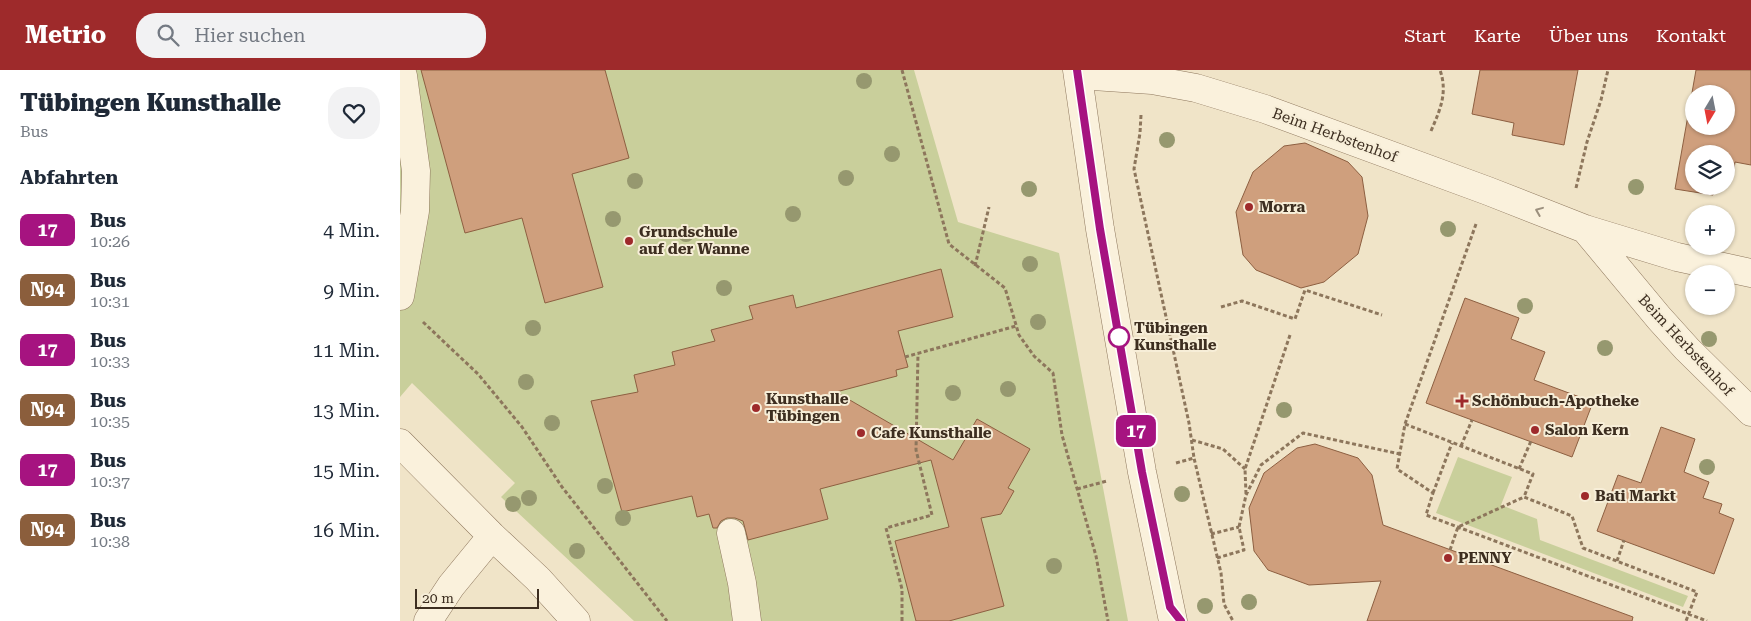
<!DOCTYPE html>
<html lang="de">
<head>
<meta charset="utf-8">
<style>
	:root { --surface:#fff; --page:#f2f2f3; --text:#1f2937; --muted:#747a83; --accent:#9e2a2b }
	body { margin:0; font-family:"Roboto Serif",serif; background:var(--page); color:var(--text); height:100vh; display:flex; flex-direction:column; font-size:19px; white-space:nowrap }
	* { box-sizing:border-box; margin:0 }
	p { font-size:16px; color:var(--muted) }
	.icon { flex:none; width:28px; height:28px; fill:none; stroke:currentColor; stroke-width:2; stroke-linecap:round; stroke-linejoin:round }
	.map { position:relative; flex:1; overflow:hidden }
	.details { display:flex; flex-direction:column; background:var(--surface); width:400px }
	.details>* { flex:none }
	.badge { padding:0 10px; border-radius:8px; font-size:18px; line-height:32px }
	.needle { width:32px; rotate:190deg }
	.fabs { position:absolute; left:1285px; top:15px; display:grid; gap:10px }
	.fabs a { display:grid; place-items:center; width:50px; height:50px; border-radius:50%; background:var(--surface); box-shadow:0 1px 4px #0004; font-size:25px }
	.scale { position:absolute; left:15px; bottom:12px; width:124px; box-sizing:border-box; padding-left:5px; border:2px solid #3d2e20; border-top:0; font-size:14px; line-height:18px; white-space:nowrap; color:#3d2e20; -webkit-text-stroke:4px #f7eed8; paint-order:stroke }
	.map>.badge { position:absolute; translate:-50% -50%; box-shadow:0 0 0 2px #fff }
	h2 { padding:0 20px; font-size:19px; line-height:45px }
	.round { display:grid; place-items:center; flex:none; width:52px; height:52px; border-radius:20px; background:var(--page) }
	.headline { display:flex; align-items:center; justify-content:space-between; height:85px; padding:0 20px }
	h1 { font-size:24px; font-weight:800; line-height:38px }
	ul { padding:0; list-style:none }
	li { display:flex; align-items:center; gap:15px; height:60px; padding:0 20px }
	li div { flex:1 }
	li b { display:block; font-size:19px }
	li em { font-style:normal }
	li .badge { min-width:55px; font-weight:700; text-align:center }
	header { display:flex; align-items:center; gap:30px; box-sizing:border-box; height:70px; padding:0 25px; background:var(--accent); color:#fff }
	header strong { font-size:24px }
	nav { display:flex; gap:28px; margin-inline-start:auto; font-size:18px }
	.search { width:350px; height:45px; background:var(--page); display:flex; align-items:center; gap:12px; box-sizing:border-box; padding:0 18px; border-radius:20px; color:var(--muted); font-size:19px }
	main { display:flex; flex:1; min-height:0 }
	.map>svg:first-child { display:block }
	.green { fill:#c9cf9b }
	.building { fill:#cf9f7d; stroke:#8d5f41; fill-rule:evenodd }
	.lines { fill:none; stroke-linecap:round; stroke-linejoin:round }
	.minor-casing { stroke:#8d765c; stroke-width:29 }
	.path { stroke:#8d765c; stroke-width:3; stroke-dasharray:4 2.5; stroke-linecap:butt }
	.minor { stroke:#faf1dc; stroke-width:28 }
	.tree { fill:#96986f }
	.oneway { stroke:#9c907e }
	.line-casing { stroke:#fff; stroke-width:11 }
	.line { stroke:#a61380; stroke-width:8 }
	.poi-dot { fill:#9e2a2b; stroke:#f7eed8; stroke-width:2 }
	.stop-dot { fill:#fff; stroke:#a61380; stroke-width:2.5 }
	.labels { text-anchor:middle; stroke-width:4; stroke-linejoin:round; paint-order:stroke }
	.street-label { font-size:15px; fill:#3d2e20; stroke:#f7eed8 }
	.poi-label { font-size:15px; font-weight:bold; fill:#3d2e20; stroke:#f7eed8; text-anchor:start }
	.stop-label { font-size:15px; font-weight:bold; fill:#3d2e20; stroke:#f7eed8; text-anchor:start }
</style>
</head>
<body>
<header>
<strong>Metrio</strong>
<div class="search"><svg class="icon" aria-label="search" viewBox="0 0 24 24"><circle cx="10" cy="10" r="6"/><path d="M15 15l6 6"/></svg>Hier suchen</div>
<nav><a>Start</a><a>Karte</a><a>Über uns</a><a>Kontakt</a></nav>
</header>
<main>
<section class="details">
<div class="headline"><div><h1>Tübingen Kunsthalle</h1><p>Bus</p></div><a class="round"><svg class="icon" aria-label="heart" viewBox="0 0 24 24"><path d="M12 20l-8-8c-3-5 5-10 8-4 3-6 11-1 8 4z"/></svg></a></div>
<h2>Abfahrten</h2>
<ul>
<li><span class="badge" style="background:#a61380;color:#fff">17</span><div><b>Bus</b><p>10:26</p></div><em>4 Min.</em></li>
<li><span class="badge" style="background:#8b5e3c;color:#fff">N94</span><div><b>Bus</b><p>10:31</p></div><em>9 Min.</em></li>
<li><span class="badge" style="background:#a61380;color:#fff">17</span><div><b>Bus</b><p>10:33</p></div><em>11 Min.</em></li>
<li><span class="badge" style="background:#8b5e3c;color:#fff">N94</span><div><b>Bus</b><p>10:35</p></div><em>13 Min.</em></li>
<li><span class="badge" style="background:#a61380;color:#fff">17</span><div><b>Bus</b><p>10:37</p></div><em>15 Min.</em></li>
<li><span class="badge" style="background:#8b5e3c;color:#fff">N94</span><div><b>Bus</b><p>10:38</p></div><em>16 Min.</em></li>
</ul>
</section>
<div class="map">
<svg width="1351" height="551" viewBox="0 0 1351 551">
	<rect width="100%" height="100%" fill="#f0e4c8"/>
	<path class="green" d="M0,0h514l44,152 101,31 69,368h-494l-133,-124 14,-14 -103,-100 -12,14z
		M1058,387l54,20 -11,28 36,14 3,21 148,56 -5,11 -247,-94z"/>
	<path class="building" d="M21,0h184l24,88 -57,16 31,113 -58,16 -23,-85 -57,15z
		M1080,0h98l-14,75 -52,-10 2,-12 -42,-9z
		M1296,0h55v95l-16,-3 -1,7 -8,-2v-13h-32v32h20l-1,9 -38,-6zM1294,24h32v32h-32z
		M905,73l43,19 14,15 6,39 -10,38 -34,28 -23,6 -45,-18 -13,-15 -7,-43 17,-40 31,-26z
		M541,199l12,48 -55,14 10,36 -12,3 1,6 -61,16 117,68 24,-41 53,30 -22,39 6,3 -13,23 -20,4 23,88 -55,15h-33l-21,-80 54,-14 -18,-67 -111,29 8,30 -80,21 -5,-19 -8,-3h-8l-6,3 -4,7h-4l-4,-14 -12,3 -5,-21 -70,16 -31,-111 47,-9 -4,-17 41,-10 -3,-13 43,-11 -4,-11 42,-11 -4,-13 44,-11 3,13z
		M1065,228l54,20 -8,21 34,13 -11,28 59,22 -21,55 -146,-54z
		M1261,357l34,12 -11,33 25,10 -6,16 19,6 -3,9 15,6 -20,55 -117,-43 21,-56 23,8z
		M915,374l43,14 14,17 11,50 250,92 -1,4h-265l14,-40 -72,4 -41,-15 -14,-19 -5,-43 15,-35 33,-25z"/>
	<g class="lines">
		<g class="minor-casing">
			<path id="minor" d="M677,0l23,159 42,243 31,149
				M678,5l74,5 44,8 69,21 223,82 97,38 92,28 74,16
				M1185,159l74,89 28,31 64,63
				M0,226l15,-85 1,-40 -13,-95
				M0,373l92,93 46,43 38,42
				M331,463l11,50 5,38
				M28,551l23,-35 41,-50"/>
		</g>
		<path class="path" d="M502,0l47,174 56,44 14,47 15,21 19,17 9,62 34,121 12,65
			M741,45l-1,18 -6,36 55,254 5,35
			M1031,61c9,-21 17,-38 9,-61
			M1176,118l11,-46 14,-42 7,-30
			M1076,154l-71,200 -8,45 36,24 -7,22 281,106
			M575,196l14,-59
			M821,237l21,-6 53,18 10,-29 77,25
			M23,252l55,52 44,53 40,60 105,134
			M505,287l111,-31
			M1005,354l128,50 -9,23 48,19 11,32 114,44 -11,29
			M792,370l31,9 22,20
			M1061,376l11,-26
			M776,393l18,-5 27,115 3,31 9,17
			M1119,399l12,-28
			M677,419l30,-8
			M1033,423l19,-50
			M846,424l-1,-25 45,-134
			M811,464l28,-7
			M1050,480l8,-23 66,-30
			M817,488l27,-8 -5,-23 7,-32 15,-30 42,-32 97,21
			M1217,491l7,-21
			M502,551v-32l-16,-61 46,-13 -16,-65 2,-96"/>
		<use href="#minor" class="minor"/>
	</g>
	<g class="tree">
		<circle cx="464" cy="11" r="8"/>
		<circle cx="767" cy="70" r="8"/>
		<circle cx="492" cy="84" r="8"/>
		<circle cx="446" cy="108" r="8"/>
		<circle cx="235" cy="111" r="8"/>
		<circle cx="1236" cy="117" r="8"/>
		<circle cx="629" cy="119" r="8"/>
		<circle cx="393" cy="144" r="8"/>
		<circle cx="213" cy="149" r="8"/>
		<circle cx="1048" cy="159" r="8"/>
		<circle cx="286" cy="164" r="8"/>
		<circle cx="630" cy="194" r="8"/>
		<circle cx="324" cy="218" r="8"/>
		<circle cx="1125" cy="236" r="8"/>
		<circle cx="638" cy="252" r="8"/>
		<circle cx="133" cy="258" r="8"/>
		<circle cx="1309" cy="269" r="8"/>
		<circle cx="1205" cy="278" r="8"/>
		<circle cx="126" cy="312" r="8"/>
		<circle cx="608" cy="319" r="8"/>
		<circle cx="553" cy="323" r="8"/>
		<circle cx="884" cy="340" r="8"/>
		<circle cx="152" cy="353" r="8"/>
		<circle cx="1307" cy="397" r="8"/>
		<circle cx="205" cy="416" r="8"/>
		<circle cx="782" cy="424" r="8"/>
		<circle cx="129" cy="428" r="8"/>
		<circle cx="113" cy="434" r="8"/>
		<circle cx="223" cy="448" r="8"/>
		<circle cx="177" cy="481" r="8"/>
		<circle cx="654" cy="496" r="8"/>
		<circle cx="849" cy="532" r="8"/>
		<circle cx="805" cy="536" r="8"/>
	</g>
	<defs><path id="oneway-chevron" d="M-2-3.5L2.5 0L-2 3.5" fill="none" stroke-width="1.6" stroke-linecap="round" stroke-linejoin="round" transform="scale(1.25)"/></defs>
	<use class="oneway" href="#oneway-chevron" transform="translate(1139 141) rotate(-158)"/>
	<g class="lines">
		<g class="line-casing">
			<path id="line" d="M677,0l23,159 42,243 28,135 11,14"/>
		</g>
		<use href="#line" class="line"/>
	</g>
	<g class="poi-dot">
		<circle cx="849" cy="137" r="5"/>
		<circle cx="229" cy="171" r="5"/>
		<path d="M1059.5 323.5h5v5h5v5h-5v5h-5v-5h-5v-5h5z"/>
		<circle cx="356" cy="338" r="5"/>
		<circle cx="1135" cy="360" r="5"/>
		<circle cx="461" cy="363" r="5"/>
		<circle cx="1185" cy="426" r="5"/>
		<circle cx="1048" cy="488" r="5"/>
	</g>
	<circle class="stop-dot" cx="719" cy="267" r="10"/>
	<g class="labels">
		<g class="street-label">
			<text transform="translate(935 65) rotate(20)" y="5">Beim Herbstenhof</text>
			<text transform="translate(1286 275) rotate(47)" y="5">Beim Herbstenhof</text>
		</g>
		<g class="poi-label">
			<text x="859" y="142">Morra</text>
			<text x="239" y="167">Grundschule<tspan x="239" dy="17">auf der Wanne</tspan></text>
			<text x="366" y="334">Kunsthalle<tspan x="366" dy="17">Tübingen</tspan></text>
			<text x="1072" y="336">Schönbuch-Apotheke</text>
			<text x="1145" y="365">Salon Kern</text>
			<text x="471" y="368">Cafe Kunsthalle</text>
			<text x="1195" y="431">Bati Markt</text>
			<text x="1058" y="493">PENNY</text>
		</g>
		<g class="stop-label">
			<text x="734" y="263">Tübingen<tspan x="734" dy="17">Kunsthalle</tspan></text>
		</g>
	</g>
</svg>
<div class="fabs">
<a><svg class="needle" viewBox="-14 -14 28 28"><path d="M0-13l5 13h-10z" fill="#e53935"/><path d="M0 13l5-13h-10z" fill="#747a83"/></svg></a>
<a><svg class="icon" aria-label="layers" viewBox="0 0 24 24"><path d="M12 4l9 5-9 5-9-5zM3 14l9 5 9-5"/></svg></a>
<a>+</a>
<a>−</a>
</div>
<div class="scale">20 m</div>
<b class="badge" style="left:736px;top:361px;background:#a61380;color:#fff">17</b>
</div>
</main>
</body>
</html>
